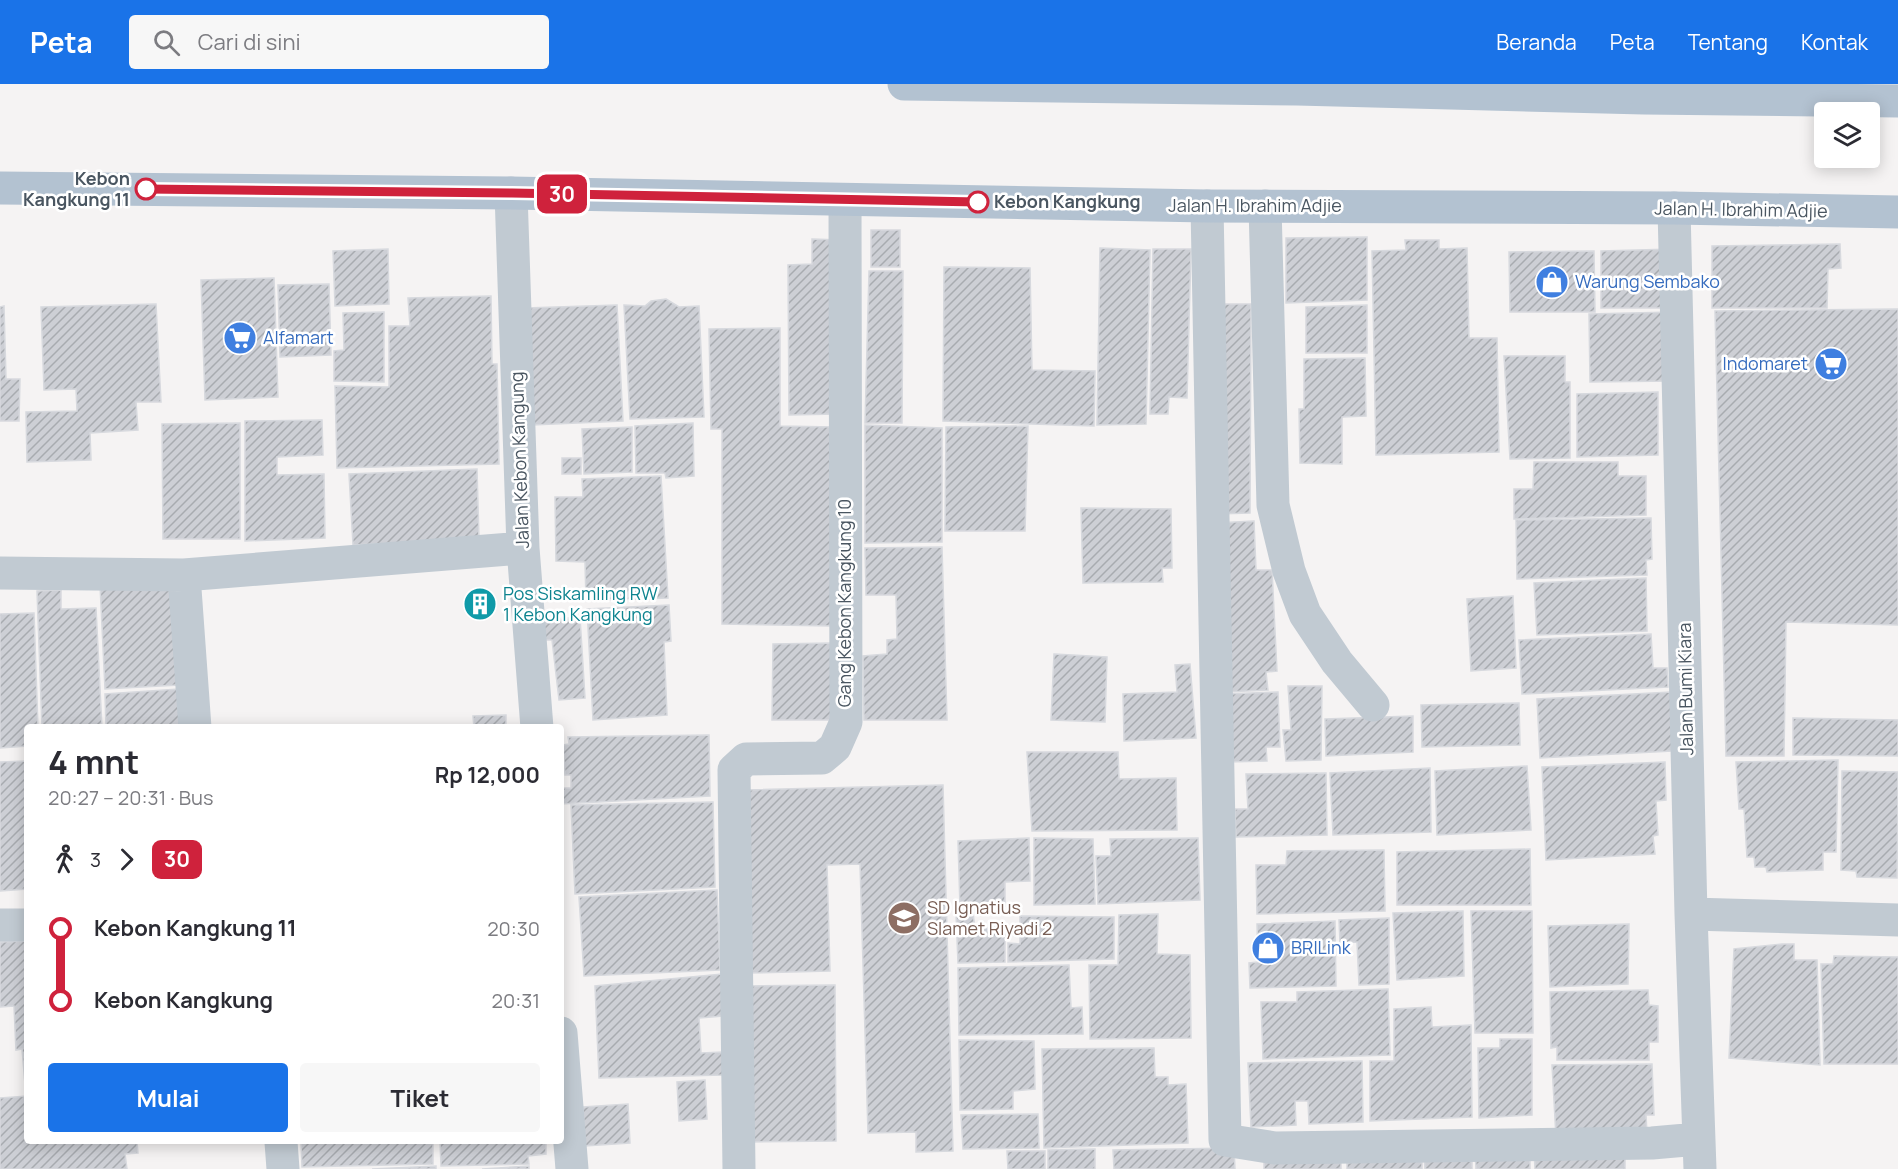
<!DOCTYPE html>
<html lang="id">
<head>
<meta charset="utf-8">
<style>
	:root { --surface:#fff; --page:#f7f7f7; --text:#2b2b33; --muted:#7c7c81; --accent:#1a73e8 }
	body { margin:0; font-family:Manrope,sans-serif; background:var(--page); color:var(--text); height:100vh; display:flex; flex-direction:column; font-size:22px; white-space:nowrap }
	* { box-sizing:border-box; margin:0 }
	p { font-size:20px; color:var(--muted) }
	.icon { flex:none; width:33px; height:33px; fill:none; stroke:currentColor; stroke-width:2; stroke-linecap:round; stroke-linejoin:round }
	.map { position:relative; flex:1; overflow:hidden }
	.side { position:absolute; left:24px; top:640px; width:540px; height:420px; display:flex; flex-direction:column; background:var(--surface); border-radius:6px; box-shadow:0 3px 15px #0003 }
	.side>* { flex:none }
	.badge { padding:0 12px; border-radius:9px; font-size:21px; line-height:39px }
	.fabs { position:absolute; left:1814px; top:18px; display:grid; gap:12px }
	.fabs a { display:grid; place-items:center; width:66px; height:66px; border-radius:6px; background:var(--surface); box-shadow:0 3px 15px #0003; font-size:30px }
	.map>.badge { position:absolute; translate:-50% -50%; box-shadow:0 0 0 3px #fff }
	.legs { display:flex; align-items:center; gap:9px; height:66px; padding:0 24px; font-size:20px }
	.legs p { margin-inline-start:auto }
	.overview { display:flex; align-items:center; justify-content:space-between; height:102px; padding:0 24px }
	h1 { font-size:33px; font-weight:700; line-height:45px }
	.button { display:flex; gap:12px; margin-top:auto; padding:12px 24px }
	.button a { flex:1; height:69px; border-radius:6px; background:var(--accent); color:#fff; font-size:24px; font-weight:700; line-height:69px; text-align:center }
	.button a+a { background:var(--page); color:var(--text) }
	ul { padding:0 24px; list-style:none }
	li { display:flex; align-items:center; gap:21px; height:72px; font-size:22px }
	li i { display:grid; place-items:center; width:9px; height:100%; margin:0 8px; background:currentColor }
	li i::after { content:''; width:15px; height:15px; margin:-8px; border:4px solid; border-radius:50%; background:var(--surface) }
	li p { margin-inline-start:auto }
	li:first-child i { background:linear-gradient(#0000 50%,currentColor 0) }
	li:last-child i { background:linear-gradient(currentColor 50%,#0000 0) }
	header { display:flex; align-items:center; gap:36px; box-sizing:border-box; height:84px; padding:0 30px; background:var(--accent); color:#fff }
	header strong { font-size:28px }
	nav { display:flex; gap:33px; margin-inline-start:auto; font-size:21px }
	.search { width:420px; height:54px; background:var(--page); display:flex; align-items:center; gap:15px; box-sizing:border-box; padding:0 21px; border-radius:6px; color:var(--muted); font-size:22px }
	.map>svg:first-child { display:block }
	.building { fill:url(#building-hatch); stroke:#d7d9de; stroke-width:1.5 }
	.lines { fill:none; stroke-linecap:round; stroke-linejoin:round }
	.minor { stroke:#c1cad2; stroke-width:33 }
	.major { stroke:#b3c2d1; stroke-width:33 }
	.line-1-casing { stroke:#fff; stroke-width:14 }
	.line-1 { stroke:#cf223c; stroke-width:9 }
	.stop-1-dot { fill:#fff; stroke:#cf223c; stroke-width:3 }
	.labels { text-anchor:middle; stroke-width:5; stroke-linejoin:round; paint-order:stroke }
	.stop-label { font-size:18px; font-weight:bold; fill:#4a5661; stroke:#fff; text-anchor:end }
	.street-label { font-size:18px; fill:#4a5661; stroke:#fff }
	.shop-label { font-size:18px; fill:#366cbe; stroke:#fff; text-anchor:start }
	.culture-label { font-size:18px; fill:#0d838f; stroke:#fff; text-anchor:start }
	.education-label { font-size:18px; fill:#785e54; stroke:#fff; text-anchor:start }
</style>
</head>
<body>
<header>
<strong>Peta</strong>
<div class="search"><svg class="icon" aria-label="search" viewBox="0 0 24 24"><circle cx="10" cy="10" r="6"/><path d="M15 15l6 6"/></svg>Cari di sini</div>
<nav><a>Beranda</a><a>Peta</a><a>Tentang</a><a>Kontak</a></nav>
</header>
<div class="map">
<svg width="1898" height="1085" viewBox="0 0 1898 1085">
	<defs>
		<pattern id="building-hatch" width="6" height="6" patternUnits="userSpaceOnUse" patternTransform="scale(1.5)"><rect width="6" height="6" fill="#cdcfd5"/><path d="M-1 1l2-2M0 6l6-6M5 7l2-2" fill="none" stroke="#a8abb0"/></pattern>
	</defs>
	<rect width="100%" height="100%" fill="#f5f3f3"/>
	<path class="building" d="M871,146h29v37h-29z
		M1367,153v63l-81,3v-65z
		M812,155l28,1 -4,174 -47,1 -1,-150 24,-1z
		M1405,156h34v9l28,-1 2,90h28l2,114 -123,3 -4,-204 34,-1z
		M1840,160l1,24 -13,1 -1,39h-115v-62z
		M1100,164l50,2 -4,174 -49,1z
		M388,165l1,55 -54,2 -2,-55z
		M1153,165h38l-4,149 -18,-1 -1,17h-18z
		M1673,165l1,59h-73v-57z
		M1594,167l1,61h-85l-1,-60z
		M944,183l86,1 2,102 63,1 -1,55 -151,-5z
		M869,187h34l-1,152h-37z
		M274,194l4,119 -73,3 -4,-120z
		M329,200l2,71 -51,2 -2,-72z
		M491,212l1,68h5l2,100 -162,4 -2,-82 54,1v-61h21l-2,-28z
		M666,215l13,8 20,-1 5,111 -74,2 -6,-114 21,1 6,-5z
		M156,220l5,98h-25l2,28 -48,3 1,27 -64,2 -1,-50 51,-1 -1,-22 -32,1 -3,-83z
		M1220,220h31l-1,209 -34,1z
		M617,221l6,116 -91,4 -6,-117z
		M1367,221v48h-61v-46z
		M4,222l2,73h14l-1,42h-19v-114z
		M1898,225v316l-112,-3 -2,134h-58l-11,-445z
		M384,228v70l-50,-1v-30l10,-1 -1,-37z
		M1673,228v69l-83,1 -1,-68z
		M780,244v98l53,1 -2,199 -109,-2v-195h-11l-2,-100z
		M1504,272h61v26h5v76l-60,1z
		M1365,274l1,58 -24,1v47l-42,-1 -1,-54h5v-50z
		M1658,308v63l-81,2v-63z
		M322,336l1,35 -46,2v18l47,-1 1,64 -80,3v-120z
		M240,339v116h-77l-1,-115z
		M693,339l1,53 -28,2 -1,-5h-29l-1,-47z
		M865,341l77,3v114l-77,1z
		M1028,342l-3,105h-80l1,-104z
		M632,343v45l-48,2 -2,-45z
		M562,374h19v16h-19z
		M1534,378h84v14h28v39l-132,4v-30h19z
		M477,385l2,70 -126,6 -4,-71z
		M661,392l7,122 -82,3 -1,-39 -29,-1 -1,-64h28l-1,-18z
		M1081,424l90,1 1,59h-10l1,14 -80,1z
		M1651,434l1,41 -6,1 1,15 -130,4 -1,-59z
		M1254,437l2,49h16l5,101 -11,1 2,18 -42,2 -10,-169z
		M942,463l5,173h-83l-1,-64 24,-2v-14l10,-1 -1,-44h-30l-1,-47z
		M1646,494l1,53 -110,4 -3,-52z
		M175,497l4,104 -74,4 -5,-104z
		M61,506v19l35,-1 6,120h-60l-5,-137z
		M467,511h25v18h-24z
		M1513,512l3,72 -45,3 -4,-72z
		M669,521l2,36 -7,1 3,73 -74,5 -6,-111z
		M34,529l4,115h-11v18l-27,2v-134z
		M580,533l5,81 -26,2 -7,-60h-10l-2,-20z
		M1651,550l2,34h14l1,19 -146,7 -3,-54z
		M832,559v77h-60l1,-76z
		M1054,570l53,3 -2,65 -54,-2z
		M1190,580l6,74 -72,3 -1,-47 54,-2 -2,-27z
		M1288,602h34l-1,74 -35,1 -3,-31h8z
		M179,605l2,39h-75l-1,-34z
		M1278,608l2,55h-14l1,14 -40,1 -3,-68z
		M1671,608l1,59 -132,7 -3,-59z
		M1519,619l1,42 -98,2 -1,-42z
		M506,631v13h-32l-1,-12z
		M1413,632v36l-87,4 -1,-37z
		M1793,634l105,2v36l-105,-1z
		M709,651l1,61 -149,8v-16h10v-13h-6l-2,-30 6,-1 -1,-7z
		M1027,668h91l1,27 57,-1 1,52 -145,1z
		M1838,676l-2,92h-13v18l-56,2 -1,-5h-11l-1,-10h-7l-3,-48h-5l-3,-47z
		M27,677v128l-27,2v-129z
		M1665,678l1,38 -10,1 2,34 -5,1 2,18 -109,6 -4,-93z
		M1527,682l4,64 -94,5 -2,-64z
		M1430,684l1,64 -98,3 -3,-62z
		M1842,687l56,1 -1,106 -40,-1 -1,-6 -15,-1z
		M1326,689l1,62 -91,2 -1,-28h13l-2,-35z
		M943,701l10,366 -37,1v-20l-48,1 -8,-269 -33,1 3,106 -81,2 -4,-183z
		M713,718l2,85 -140,7 -4,-89z
		M1029,754l1,43 -25,1v24l-45,1 -2,-66z
		M1034,754l59,1 2,65 -61,1z
		M1198,754l2,62 -102,4 -2,-48h15l-1,-17z
		M1530,765l1,56h-134v-53z
		M1384,766l1,61 -128,3 -1,-49h30l1,-14z
		M717,806l3,80 -136,6 -5,-79z
		M1463,827l1,65 -67,4 -4,-67z
		M1471,827h61l1,122h-58z
		M956,829h17l2,15 30,-1v35l-47,1z
		M1158,830l-1,40 33,1 1,83 -101,1 -1,-74h29l1,-50z
		M1020,832l94,1v42l-106,3v-19l12,1z
		M1389,834v66l-30,1 -2,-43 -17,1 -1,-23z
		M1335,837l1,65 -86,2 -1,-25 9,-1 -1,-38z
		M1629,840l-1,60 -78,3 -2,-61z
		M27,857v143h-2l-3,-35 -6,1 -2,-44 -14,1v-65z
		M1782,860h12v16h23l3,105 -91,-7 5,-109z
		M1834,872l64,1v107h-74l-3,-100h12z
		M1069,881l2,43 11,-1 1,27 -124,1 -1,-67z
		M722,890l1,42 -24,2 2,35 22,-1v23l-124,3 -4,-92z
		M835,901l1,156 -85,1 -4,-156z
		M1388,905l2,66 -127,4 -2,-57h36v-10z
		M1648,906l1,15 9,1v36h-9v18h-92v-13l-6,1 -1,-56z
		M1431,923l1,20 39,-2 1,92 -102,4v-60h24v-52z
		M1500,955h32v76l-53,3 -1,-70h22z
		M959,956l75,1 1,48 -22,2v18l-53,1z
		M1154,964l1,29h13v8l18,-1 2,59 -144,5 -2,-99z
		M1362,977l1,61 -54,2 -1,-23h-13l1,24 -45,2 -3,-64z
		M1652,980l2,51h-8l1,19 -91,3 -4,-72z
		M705,996l2,39 -28,2 -2,-39z
		M27,1012v46h110l1,11 -13,1 2,15h-127v-71z
		M628,1020l2,39 -45,3 -2,-39z
		M1038,1030l1,34 -76,1 -2,-34z
		M301,1058h132v22l-131,3z
		M440,1058h106v12l-18,2 1,8 -88,2z
		M1530,1062v23h-54l-1,-20z
		M1234,1064l1,21h-121l-1,-19z
		M1625,1064v21h-90l-1,-19z
		M1095,1065v20h-47v-19z
		M1007,1067h38v18h-37z
		M1472,1068v17h-47l-1,-14z
		M1422,1071v14h-75v-6z
		M1264,1075l77,1v9h-77z
		M436,1082v3h-64z
		M529,1082v3h-47z"/>
	<g class="lines">
		<path class="minor" d="M511,109l12,355 14,180
			M1207,122l18,934 50,8 377,-5 46,-4
			M1265,122l8,299 16,66 16,43 32,48 36,43
			M1674,124l17,706 9,255
			M0,489l184,2 339,-27
			M184,491l11,153
			M1691,830l207,6
			M0,841h27
			M561,949l11,136
			M281,1058l2,27
			M739,1085l-5,-399 12,-11 76,-1 13,-11 11,-25 -1,-522"/>
		<path class="major" d="M904,0l393,5 347,9 254,3
			M0,104l511,5 696,13 467,2 224,4"/>
	</g>
	<g class="lines">
		<g class="line-1-casing">
			<path id="line-1" d="M146,105l366,4 466,9"/>
		</g>
		<use href="#line-1" class="line-1"/>
	</g>
	<defs>
		<g id="shop-disc" transform="scale(1.725)"><circle r="9.5" fill="#3f7fe0" stroke="#fff"/><path d="M-5-2.5h2.3a2.7 3.5 0 0 1 5.4 0H5L5.5 6h-11ZM-1.5-2.5h3a1.5 2.3 0 0 0-3 0Z" fill="#fff"/></g>
		<g id="supermarket-disc" transform="scale(1.725)"><circle r="9.5" fill="#3f7fe0" stroke="#fff"/><path d="M-6-5.5h2.5l.6 2H6L4.5 2H-2.5L-4.4-4H-6ZM-1.5 3.2a1.3 1.3 0 1 0 .1 0ZM3 3.2a1.3 1.3 0 1 0 .1 0Z" fill="#fff"/></g>
		<g id="building-disc" transform="scale(1.725)"><circle r="9.5" fill="#0f9aa8" stroke="#fff"/><path d="M-4-6H4V6H1V3H-1V6H-4ZM-2.5-4.3h1.7v1.8h-1.7ZM.8-4.3h1.7v1.8H.8ZM-2.5-1h1.7V.8h-1.7ZM.8-1h1.7V.8H.8Z" fill="#fff"/></g>
		<g id="school-disc" transform="scale(1.725)"><circle r="9.5" fill="#8d6e63" stroke="#fff"/><path d="M0-5L7-2L0 1L-7-2ZM-4 1L0 2.5L4 1V4Q0 6-4 4Z" fill="#fff"/></g>
	</defs>
	<g fill-rule="evenodd">
		<use href="#shop-disc" x="1552" y="198"/>
		<use href="#supermarket-disc" x="240" y="254"/>
		<use href="#supermarket-disc" x="1831" y="280"/>
		<use href="#building-disc" x="480" y="520"/>
		<use href="#school-disc" x="904" y="834"/>
		<use href="#shop-disc" x="1268" y="864"/>
	</g>
	<g class="stop-1-dot">
		<circle cx="146" cy="105" r="10"/>
		<circle cx="978" cy="118" r="10"/>
	</g>
	<g class="labels">
		<g class="stop-label">
			<text x="130" y="101">Kebon<tspan x="130" dy="21">Kangkung 11</tspan></text>
			<text x="994" y="124" text-anchor="start">Kebon Kangkung</text>
		</g>
		<g class="street-label">
			<text x="1255" y="128">Jalan H. Ibrahim Adjie</text>
			<text transform="translate(1741 126) rotate(1)" y="6">Jalan H. Ibrahim Adjie</text>
			<text transform="translate(520 376) rotate(-92)" y="6">Jalan Kebon Kangung</text>
			<text transform="translate(845 519) rotate(-90)" y="6">Gang Kebon Kangkung 10</text>
			<text transform="translate(1686 605) rotate(-91)" y="6">Jalan Bumi Kiara</text>
		</g>
		<g class="shop-label">
			<text x="1575" y="204">Warung Sembako</text>
			<text x="263" y="260">Alfamart</text>
			<text x="1808" y="286" text-anchor="end">Indomaret</text>
			<text x="1291" y="870">BRILink</text>
		</g>
		<g class="culture-label">
			<text x="503" y="516">Pos Siskamling RW<tspan x="503" dy="21">1 Kebon Kangkung</tspan></text>
		</g>
		<g class="education-label">
			<text x="927" y="830">SD Ignatius<tspan x="927" dy="21">Slamet Riyadi 2</tspan></text>
		</g>
	</g>
</svg>
<div class="fabs">
<a><svg class="icon" aria-label="layers" viewBox="0 0 24 24"><path d="M12 4l9 5-9 5-9-5zM3 14l9 5 9-5"/></svg></a>
</div>
<b class="badge" style="left:562px;top:110px;background:#cf223c;color:#fff">30</b>
<section class="side">
<div class="overview"><div><h1>4 mnt</h1><p>20:27 – 20:31 · Bus</p></div><b>Rp 12,000</b></div>
<div class="legs"><svg class="icon" aria-label="walk" viewBox="0 0 24 24"><circle cx="13" cy="4" r="2"/><path d="M13 8l-2 6 4 7M11 14l-3 7M7 12l3-4h3l4 4"/></svg>3<svg class="icon" aria-label="forward" viewBox="0 0 24 24"><path d="M9 5l7 7-7 7"/></svg><b class="badge" style="background:#cf223c;color:#fff">30</b></div>
<ul>
<li><i style="color:#cf223c"></i><b>Kebon Kangkung 11</b><p>20:30</p></li>
<li><i style="color:#cf223c"></i><b>Kebon Kangkung</b><p>20:31</p></li>
</ul>
<div class="button"><a>Mulai</a><a>Tiket</a></div>
</section>
</div>
</body>
</html>
